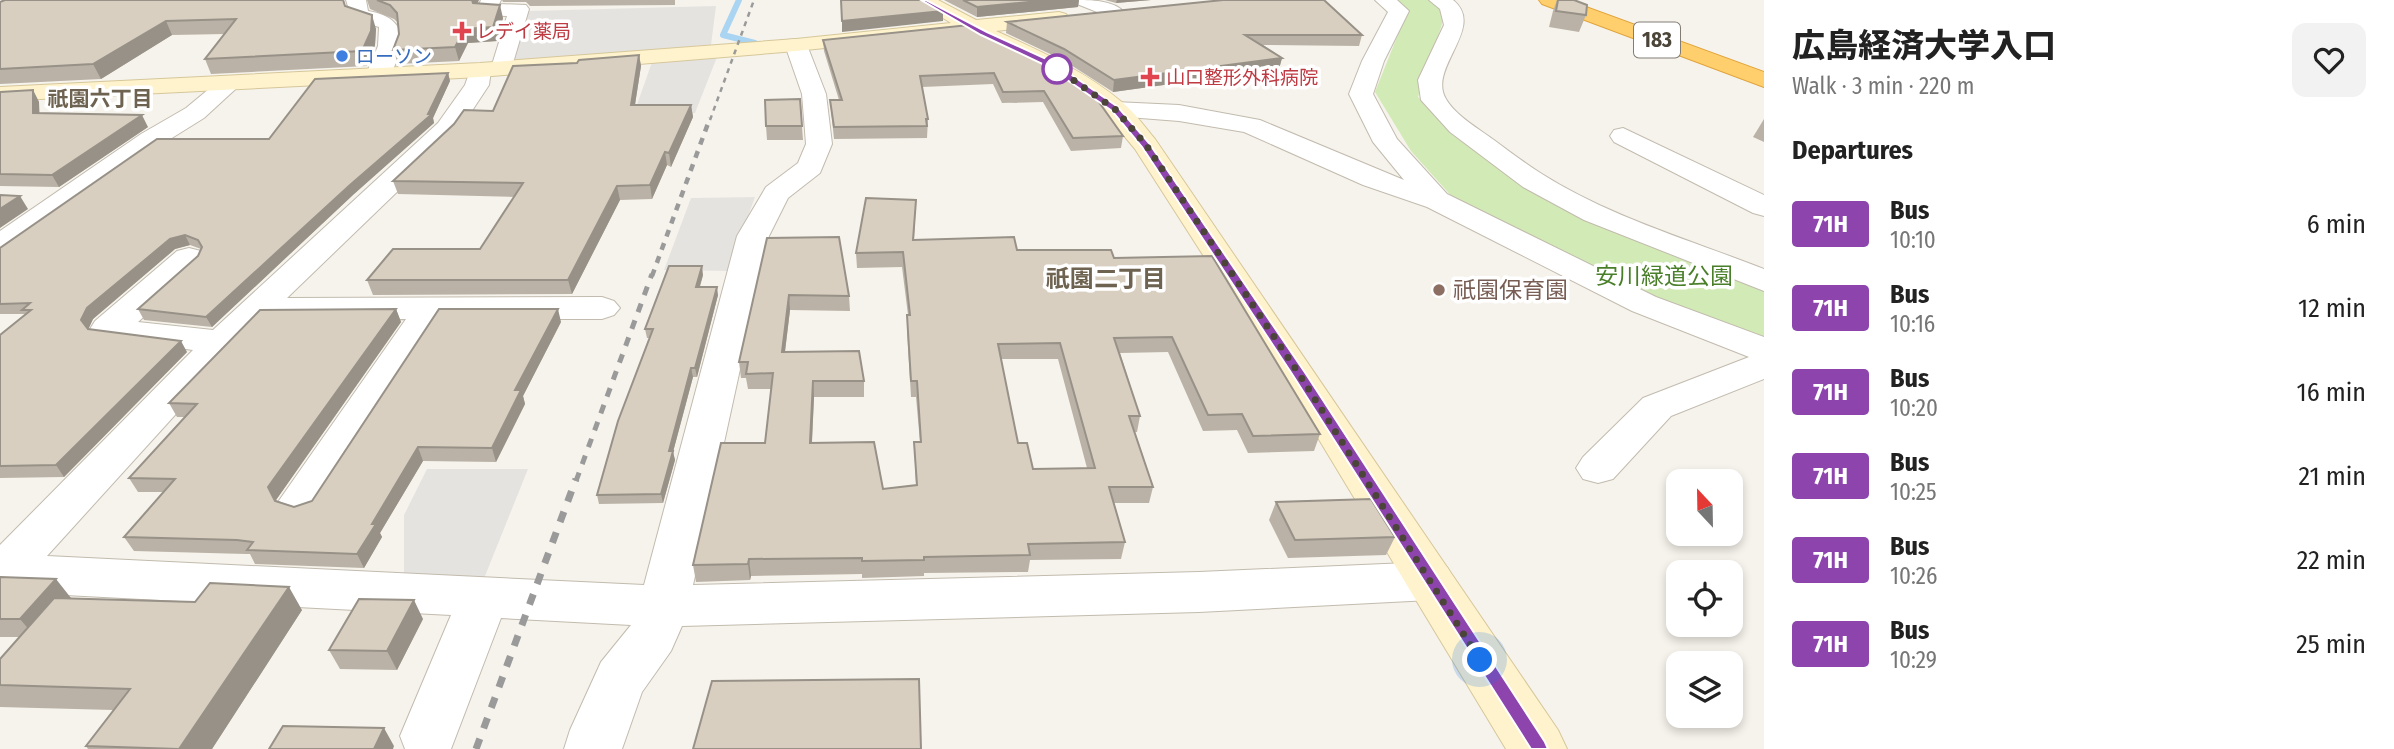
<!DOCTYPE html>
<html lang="en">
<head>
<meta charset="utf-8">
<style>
	:root { --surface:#fff; --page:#f2f2f2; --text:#222; --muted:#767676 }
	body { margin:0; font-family:"Fira Sans Condensed","Noto Sans JP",sans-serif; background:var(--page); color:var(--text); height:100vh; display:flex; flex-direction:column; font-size:26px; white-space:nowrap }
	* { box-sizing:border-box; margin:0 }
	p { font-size:23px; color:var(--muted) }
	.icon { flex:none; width:38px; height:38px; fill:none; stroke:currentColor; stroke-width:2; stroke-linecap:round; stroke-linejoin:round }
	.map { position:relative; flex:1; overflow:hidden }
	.side { display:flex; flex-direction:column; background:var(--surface); width:630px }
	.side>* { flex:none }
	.badge { padding:0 14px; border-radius:5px; font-size:24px; line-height:46px }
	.needle { width:46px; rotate:338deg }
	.controls { position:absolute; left:1666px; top:469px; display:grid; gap:14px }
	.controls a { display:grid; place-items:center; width:77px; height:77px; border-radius:14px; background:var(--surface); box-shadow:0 4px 10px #0003; font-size:35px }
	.you { position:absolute; width:35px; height:35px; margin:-18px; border:5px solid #fff; border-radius:50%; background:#1a73e8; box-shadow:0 0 0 10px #1a73e833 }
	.map>.badge { position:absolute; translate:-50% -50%; box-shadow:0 0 0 4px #fff }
	h2 { padding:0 28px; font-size:26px; line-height:63px }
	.round { display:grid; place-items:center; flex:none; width:74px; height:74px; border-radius:14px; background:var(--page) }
	.summary { display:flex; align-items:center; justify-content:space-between; height:119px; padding:0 28px }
	h1 { font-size:33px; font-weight:800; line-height:52px }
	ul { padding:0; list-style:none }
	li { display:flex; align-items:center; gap:21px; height:84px; padding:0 28px }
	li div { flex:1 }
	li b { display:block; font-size:26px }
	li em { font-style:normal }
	li .badge { min-width:77px; font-weight:700; text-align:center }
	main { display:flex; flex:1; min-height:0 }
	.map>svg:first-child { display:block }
	.green { fill:#d2eab5 }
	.parking { fill:#e5e3e0 }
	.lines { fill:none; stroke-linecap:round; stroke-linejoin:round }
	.stream { stroke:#a9d4f2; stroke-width:6 }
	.street-casing { stroke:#c2bbae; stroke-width:2 }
	.secondary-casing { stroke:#d6c79b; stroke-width:2 }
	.highway-casing { stroke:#e0a43c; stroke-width:2 }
	.street { fill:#fff; fill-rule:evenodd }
	.secondary { fill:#fff3cd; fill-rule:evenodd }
	.highway { fill:#ffcf6e; fill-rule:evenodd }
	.rail-far3 { stroke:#9a9a9a; stroke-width:2.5; stroke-dasharray:5 5; stroke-linecap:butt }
	.rail-far2 { stroke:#9a9a9a; stroke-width:4.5; stroke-dasharray:7 7; stroke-linecap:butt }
	.rail-far1 { stroke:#9a9a9a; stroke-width:5; stroke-dasharray:9 9; stroke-linecap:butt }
	.rail { stroke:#9a9a9a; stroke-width:7; stroke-dasharray:11 11; stroke-linecap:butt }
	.wall { fill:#bab2a6; fill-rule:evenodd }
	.shaded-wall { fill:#979187 }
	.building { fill:#d8cfc1; stroke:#979187; stroke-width:2; fill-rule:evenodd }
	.line { fill:#8e44ad; stroke:#fff; stroke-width:2 }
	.walk { stroke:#4b4439; stroke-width:7; stroke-dasharray:0 12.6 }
	.health-dot { fill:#e0444e; stroke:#fff; stroke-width:2.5 }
	.shop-dot { fill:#3f7fe0; stroke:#fff; stroke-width:2.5 }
	.stop-dot { fill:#fff; stroke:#8e44ad; stroke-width:3.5 }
	.education-dot { fill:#8d6e63; stroke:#fff; stroke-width:2.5 }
	.labels { text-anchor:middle; stroke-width:7; stroke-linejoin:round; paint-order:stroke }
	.far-health-label { font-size:19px; fill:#be3a42; stroke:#fff; text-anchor:start }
	.far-shop-label { font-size:19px; fill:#366cbe; stroke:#fff; text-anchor:start }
	.shield { fill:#fff; stroke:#817c74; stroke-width:2 }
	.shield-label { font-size:21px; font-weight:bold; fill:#4b4439 }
	.far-neighbourhood-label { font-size:21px; font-weight:bold; fill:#6e6250; stroke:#fff }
	.park-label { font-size:23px; fill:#4a7f2a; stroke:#fff }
	.education-label { font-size:23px; fill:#785e54; stroke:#fff; text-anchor:start }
	.neighbourhood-label { font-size:24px; font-weight:bold; fill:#6e6250; stroke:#fff }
</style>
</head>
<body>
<main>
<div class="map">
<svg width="1764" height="749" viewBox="0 0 1764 749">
	<rect width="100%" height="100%" fill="#f6f3ec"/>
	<path class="green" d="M1396,0h35l12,7 -1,17 -24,73 65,58 281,131v53l-110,-38 -200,-102 -43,-48 -36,-59 32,-80z"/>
	<path class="parking" d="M716,6l-5,39 -197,16 13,-50z
		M717,57l-22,56h-61l18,-51z
		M755,197l-27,74 -64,-1 27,-72z
		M427,469h101l-45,112 -79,-4v-62z"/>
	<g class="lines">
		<path class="stream" d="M739,0l-16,35 32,8"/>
		<g class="street-casing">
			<path id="street" d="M346,0h20l2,11c45,7 38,41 17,71h-16l-4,-5 13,-31 1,-19 -27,-8z
				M481,0h20l-2,4 27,1 3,4 -19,64h-16l-3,-5 16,-52 -28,-1 -3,-4z
				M1074,0c17,0 39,0 50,12l-3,4h-14l-30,-12z
				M1375,0h22l12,11 -25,50 -11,33 24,45 50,55 209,103 108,40v42l-93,37 -58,63 -15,4 -15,-4 -7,-11 7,-11 60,-59 106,-41 -117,-46 -205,-104 -64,-22 -119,-53 -65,-11 -64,-5 -9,-2 -3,-5 3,-5 9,-2 64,3 81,15 144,60 -31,-38 -24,-48 13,-33 26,-49z
				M1429,0h24c34,27 -26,68 -7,99 10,17 33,30 48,41 16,12 32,24 48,34 68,43 148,66 222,95v22l-180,-71 -61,-33 -73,-55 -29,-32 -3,-20 26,-55 -4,-16z
				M796,39l8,1 3,5 19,49 6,50 -12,29 -32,25 -19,38 -76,349 506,-13 231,-10 17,5 8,14 -8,14 -17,5 -231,12 -517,14 -11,25 -29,41 -20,57h-58l6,-19 31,-68 30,-37 -130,-7 -50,131h-46l-5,-13 51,-121 -443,-23 -8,3v-50l193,-195 -98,-13 -5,-8 5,-8 82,-70 12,-3 12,3 4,7 -4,7 -63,57 75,8 225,-207 27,-38 7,-20h16l3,5 -2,15 -33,50 -169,163 315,-1 12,4 6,7 -6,7 -12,4h-160l-125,194 -16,5 -16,-5 -7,-11 128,-183 -141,1 -31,30 -187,206 597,29 93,-349 29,-49 32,-24 8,-19 -4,-50 -17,-49 3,-5z
				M229,77l8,2 4,5 -37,34 -45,28 -148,107 -11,3v-25l141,-97 45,-26 35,-29z
				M1623,128l141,67v21l-11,-3 -139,-71 -4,-6 4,-6z"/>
		</g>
		<g class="secondary-casing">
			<path id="secondary" d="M914,0h24l38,20 83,-8 7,2 3,4 -3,4 -7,2 -63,7c44,20 89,40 127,72 12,10 22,24 32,36l403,591 9,19h-61l-226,-374 -145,-226 -29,-35 -34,-25 -30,-20 -73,-36 -173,18 -316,26 -480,24v-14l480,-24 316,-24 155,-16z"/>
		</g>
		<g class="highway-casing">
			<path id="highway" d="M1539,0h28l197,72v15l-222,-83z"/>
		</g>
		<use href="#street" class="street"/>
		<use href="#secondary" class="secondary"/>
		<use href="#highway" class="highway"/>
		<path class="rail-far3" d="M710,120l44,-120"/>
		<path class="rail-far2" d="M652,276l58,-158"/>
		<path class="rail-far1" d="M576,481l76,-207"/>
		<path class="rail" d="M476,749l100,-270"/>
	</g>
	<path class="wall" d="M5,0h339l1,6 31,23 -1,16 -8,21 -156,8 -6,-15 20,-25 -53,1 -71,44 -101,5v-82z
		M367,0h112l-2,3 26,15 -6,23 -29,2 -9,18 -61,3 -5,-14 6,-16 -1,-11 -4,-4 -24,-10z
		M502,0h173v5l-145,1 -4,-4h-23z
		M944,0h135l-1,7 -101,10z
		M1105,0h46l-35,3z
		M1557,0h17l12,15 -7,17 -30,-5 4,-16z
		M1007,22l355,13 -3,11 -96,-1 19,13 -3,11 -166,23 -50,-32 -57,-27z
		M969,25l154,111 -2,12 -50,3 -28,-49 -41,1 -9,-19 -71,3 6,32 -1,19 -93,1 -4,-39h9l-15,-49 -1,-11z
		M639,55l2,11 -6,39h56l2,12 -22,50 -4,-2 -15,34 -32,1 -48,94 -199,1 -6,-15 113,-31 35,-52 -117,-3 -5,-13 100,-70 84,-48z
		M448,73l2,8 -17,37 1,5 -80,71 -142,133 -68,-7 -6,-11 60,-53 3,-7 -11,-4 -15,4 -82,70 -5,10 99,23 -123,125 -64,1v-143l25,-21h-25v-66l269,-109z
		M33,90l6,12v11l109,14 -89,60 -59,-1v-94z
		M800,99l3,41h-36l-1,-14z
		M1764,119v23l-11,-5z
		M916,200l-2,40 103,10 97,8 206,176 -6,17 -66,2 -11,-23 -34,1 -35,-79 -48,1 20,63 -3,16h-2l18,55 -4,16h-35l11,39 -4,17 -91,1 -2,12 -104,1v3l-62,2v-4l-111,2 -1,4 -54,2 -3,-17 72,-122 6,-54h-23l-2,-11h-5l-2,-16 28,-124 82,58 1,15 -60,-1 -5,42 79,29v16h-50l-2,46 71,46 33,-3 -2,-44h6l-4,-45h-5l-4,-67 1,-15 -6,-48 -45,1 -1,-15zM1001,359h57l29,109 -54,1 -15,-26z
		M703,275l-3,12 18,8 -21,82h-4l-20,75 2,8 -12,43 -64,1 -2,-9 53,-157h-3l-2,-9z
		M396,309l5,13 -125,178 18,7 18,-6 249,-179 -38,74 2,8 -29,58 -73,-1 -43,72 2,4 -18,31 -109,-4 -5,-10h-4l-112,-3 -10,-14 39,-45h-25l-9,-14 56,-61h-8l-8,-14z
		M1276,502l119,35 -9,18 -98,3 -19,-38z
		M0,577l71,21 -1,1 232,11 -90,139h-124l-2,-3 27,-36 -113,-3v-48l19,-22h-19z
		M423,619l-26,51 -57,-1 -11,-19z"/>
	<path class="shaded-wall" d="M471,0h8l-5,10z
		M1050,0h29l-1,7 -101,10v-10z
		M1117,0h34l-35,3z
		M500,5l3,13 -6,23 -29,2 -9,18 -4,-14 10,-18z
		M943,11v10l-101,11v-11z
		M372,15l4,14 -1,16 -8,21 -5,-15z
		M166,21l6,14 -71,44 -8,-15z
		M639,55l2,11 -8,51 -2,-12z
		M1282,58l-3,11 -166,23 1,-12z
		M448,73l2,8 -17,37 1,5 -80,71 -142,133 -6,-10 222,-203z
		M33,90l6,12 1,23 -7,-12z
		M691,105l2,12 -22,50 -2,-14z
		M142,115l6,12 -89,60 -7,-12z
		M665,152l2,13 -15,34 -2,-14z
		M617,186l3,14 -48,94 -4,-14z
		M20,196l8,13 -28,19v-19z
		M185,235l5,10 -15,4 -82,70 -5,11 -7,-10 6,-12 83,-69z
		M702,266l1,9 -6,20 -1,-8z
		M717,287l1,8 -21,82 -2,-9z
		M789,295l1,15 -7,57 -1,-15z
		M396,309l5,13 -125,178 7,14 -15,-27z
		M558,309l3,13 -38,74 2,8 -29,58 -4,-14 23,-58z
		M181,341l6,11 -123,125 -8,-12z
		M691,368l2,9 -20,75 2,8 -12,43 -2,-9 8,-43z
		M813,381l1,16 -3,62 -1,-16z
		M418,447l5,14 -43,72 2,4 -18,31 -7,-14 15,-30z
		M749,559l2,17 -1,4 -2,-16z
		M56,579l15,19 -35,40 -16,-19z
		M289,587l13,23 -90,139h-33z
		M414,600l9,19 -26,51 -10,-19z
		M384,728l10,18 -1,3h-19z"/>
	<path class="building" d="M5,0h338l2,6 27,9 -1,16 -9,20 -157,8 31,-40 -70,2 -73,43 -93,5v-67z
		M377,0h95l1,3 27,2 -7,22 -28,2 -10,18 -62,3 6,-16 -2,-21 -7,-8z
		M841,0h85l17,11 -101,10z
		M963,0h87l-73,7z
		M1223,0h101l38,35h-117l37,23 -168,22 -50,-31 -57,-27z
		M1558,0h16l13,5 -1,10 -30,-4z
		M969,25l73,35 54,38 27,38 -50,2 -29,-47 -41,1 -9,-19 -74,3 8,43h-2l1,7 -93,1 -4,-27h12l-19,-60z
		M639,55l-8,50h60l-22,48 -4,-1 -15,33 -33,1 -49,94h-201l26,-31h87l43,-66 -130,-2 61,-57 10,-14 29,1 20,-45 64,-3 2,-3z
		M448,73l-20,41h4l-82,71 -144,132 -68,-8 60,-53 4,-9 -4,-7 -13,-5 -15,4 -83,69 -6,12 7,9 93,12 -125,124 -56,1v-131l31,-25h-9l8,-7 -30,1v-56l157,-109h112l46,-60z
		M33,90v23l109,2 -90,60 -52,-1v-82z
		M800,99l2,27h-36l-1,-26z
		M0,195l20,1 -20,13z
		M866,198l50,2 -3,40 101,-3 3,13h94l3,8 98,-2 108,178 -67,2 -11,-22 -34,1 -36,-78 -58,1 26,78h-11l24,71h-44l16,55 -97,2 2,11 -106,2v3l-62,1v-3l-113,1 -1,5 -55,1 28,-122h44l8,-70 -27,1 2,-12h-9l28,-124 72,-1 10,59 -60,-1 -7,57 77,-1 5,30h-51l-3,62 64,-1 9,47 34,-4 -3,-43h7l-4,-61h-6l-4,-66h3l-7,-63 -47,1zM1060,343l35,125 -62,1 -6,-26h-9l-20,-99z
		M669,266h33l-6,21h21l-22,81h-4l-22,83h4l-12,43 -64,1 21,-74 35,-92h-8z
		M396,309l-128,178 7,14 19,6 18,-6 127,-192h119l-43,81h6l-29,58 -74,-1 -46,77h4l-19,30 -110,-4 6,-8 -16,-2 -113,-3 51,-58 -46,-1 68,-74 -28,-1 91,-93z
		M1371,499l24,38 -100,3 -19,-38z
		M0,577l56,2 -36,40h-20z
		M210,583l79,4 -110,162 -93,-3 44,-57 -130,-4v-26l54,-61 141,4z
		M359,599l55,1 -27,51 -58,-1z
		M919,679l2,70h-228l19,-68z
		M283,726l101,2 -10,21h-105z"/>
	<path class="line" d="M921,0h5l61,32 66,30 65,45 31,36 157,231 239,368 3,7h-17l-239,-375 -150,-227 -30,-36 -65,-45 -66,-31z"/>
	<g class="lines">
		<path class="walk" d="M1057,69l-7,-5 65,45 31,36 153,229 181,286"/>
	</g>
	<g class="health-dot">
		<path d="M458.5 20.5h7v7h7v7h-7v7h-7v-7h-7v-7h7z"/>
		<path d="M1146.5 66.5h7v7h7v7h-7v7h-7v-7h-7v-7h7z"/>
	</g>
	<circle class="shop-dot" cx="342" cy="56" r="7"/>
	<circle class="stop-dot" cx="1057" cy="69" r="14"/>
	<circle class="education-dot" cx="1439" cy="290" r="7"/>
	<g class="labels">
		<g class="far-health-label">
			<text x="476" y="38">レデイ薬局</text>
			<text x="1166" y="84">山口整形外科病院</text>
		</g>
		<g class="far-shop-label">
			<text x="356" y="63">ローソン</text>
		</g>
		<rect class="shield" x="1634" y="22.5" width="46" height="35" rx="5"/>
		<g class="shield-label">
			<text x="1657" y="47">183</text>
		</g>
		<g class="far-neighbourhood-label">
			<text x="100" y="106">祇園六丁目</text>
		</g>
		<g class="park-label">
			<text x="1664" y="284">安川緑道公園</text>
		</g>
		<g class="education-label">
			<text x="1453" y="298">祇園保育園</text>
		</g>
		<g class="neighbourhood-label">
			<text x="1106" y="287">祇園二丁目</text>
		</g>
	</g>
</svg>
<div class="controls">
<a><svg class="needle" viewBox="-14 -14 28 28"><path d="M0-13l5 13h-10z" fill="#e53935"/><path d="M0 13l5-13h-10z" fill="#767676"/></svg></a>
<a><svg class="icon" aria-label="locate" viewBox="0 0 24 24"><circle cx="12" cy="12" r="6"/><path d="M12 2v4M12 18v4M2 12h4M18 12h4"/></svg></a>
<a><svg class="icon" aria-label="layers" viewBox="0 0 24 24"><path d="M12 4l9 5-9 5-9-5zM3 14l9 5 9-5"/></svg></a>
</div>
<div class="you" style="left:1480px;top:660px"></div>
</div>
<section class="side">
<div class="summary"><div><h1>広島経済大学入口</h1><p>Walk · 3 min · 220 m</p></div><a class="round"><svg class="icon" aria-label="heart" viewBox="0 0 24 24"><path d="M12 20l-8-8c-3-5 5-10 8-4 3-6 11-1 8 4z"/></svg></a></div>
<h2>Departures</h2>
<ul>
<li><span class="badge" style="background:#8e44ad;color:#fff">71H</span><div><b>Bus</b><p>10:10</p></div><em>6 min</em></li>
<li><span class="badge" style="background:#8e44ad;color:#fff">71H</span><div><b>Bus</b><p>10:16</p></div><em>12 min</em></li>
<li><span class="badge" style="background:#8e44ad;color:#fff">71H</span><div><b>Bus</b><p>10:20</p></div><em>16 min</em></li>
<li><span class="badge" style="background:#8e44ad;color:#fff">71H</span><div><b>Bus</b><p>10:25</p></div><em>21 min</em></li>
<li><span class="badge" style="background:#8e44ad;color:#fff">71H</span><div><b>Bus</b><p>10:26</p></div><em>22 min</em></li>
<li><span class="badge" style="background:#8e44ad;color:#fff">71H</span><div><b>Bus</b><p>10:29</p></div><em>25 min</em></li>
</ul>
</section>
</main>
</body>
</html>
